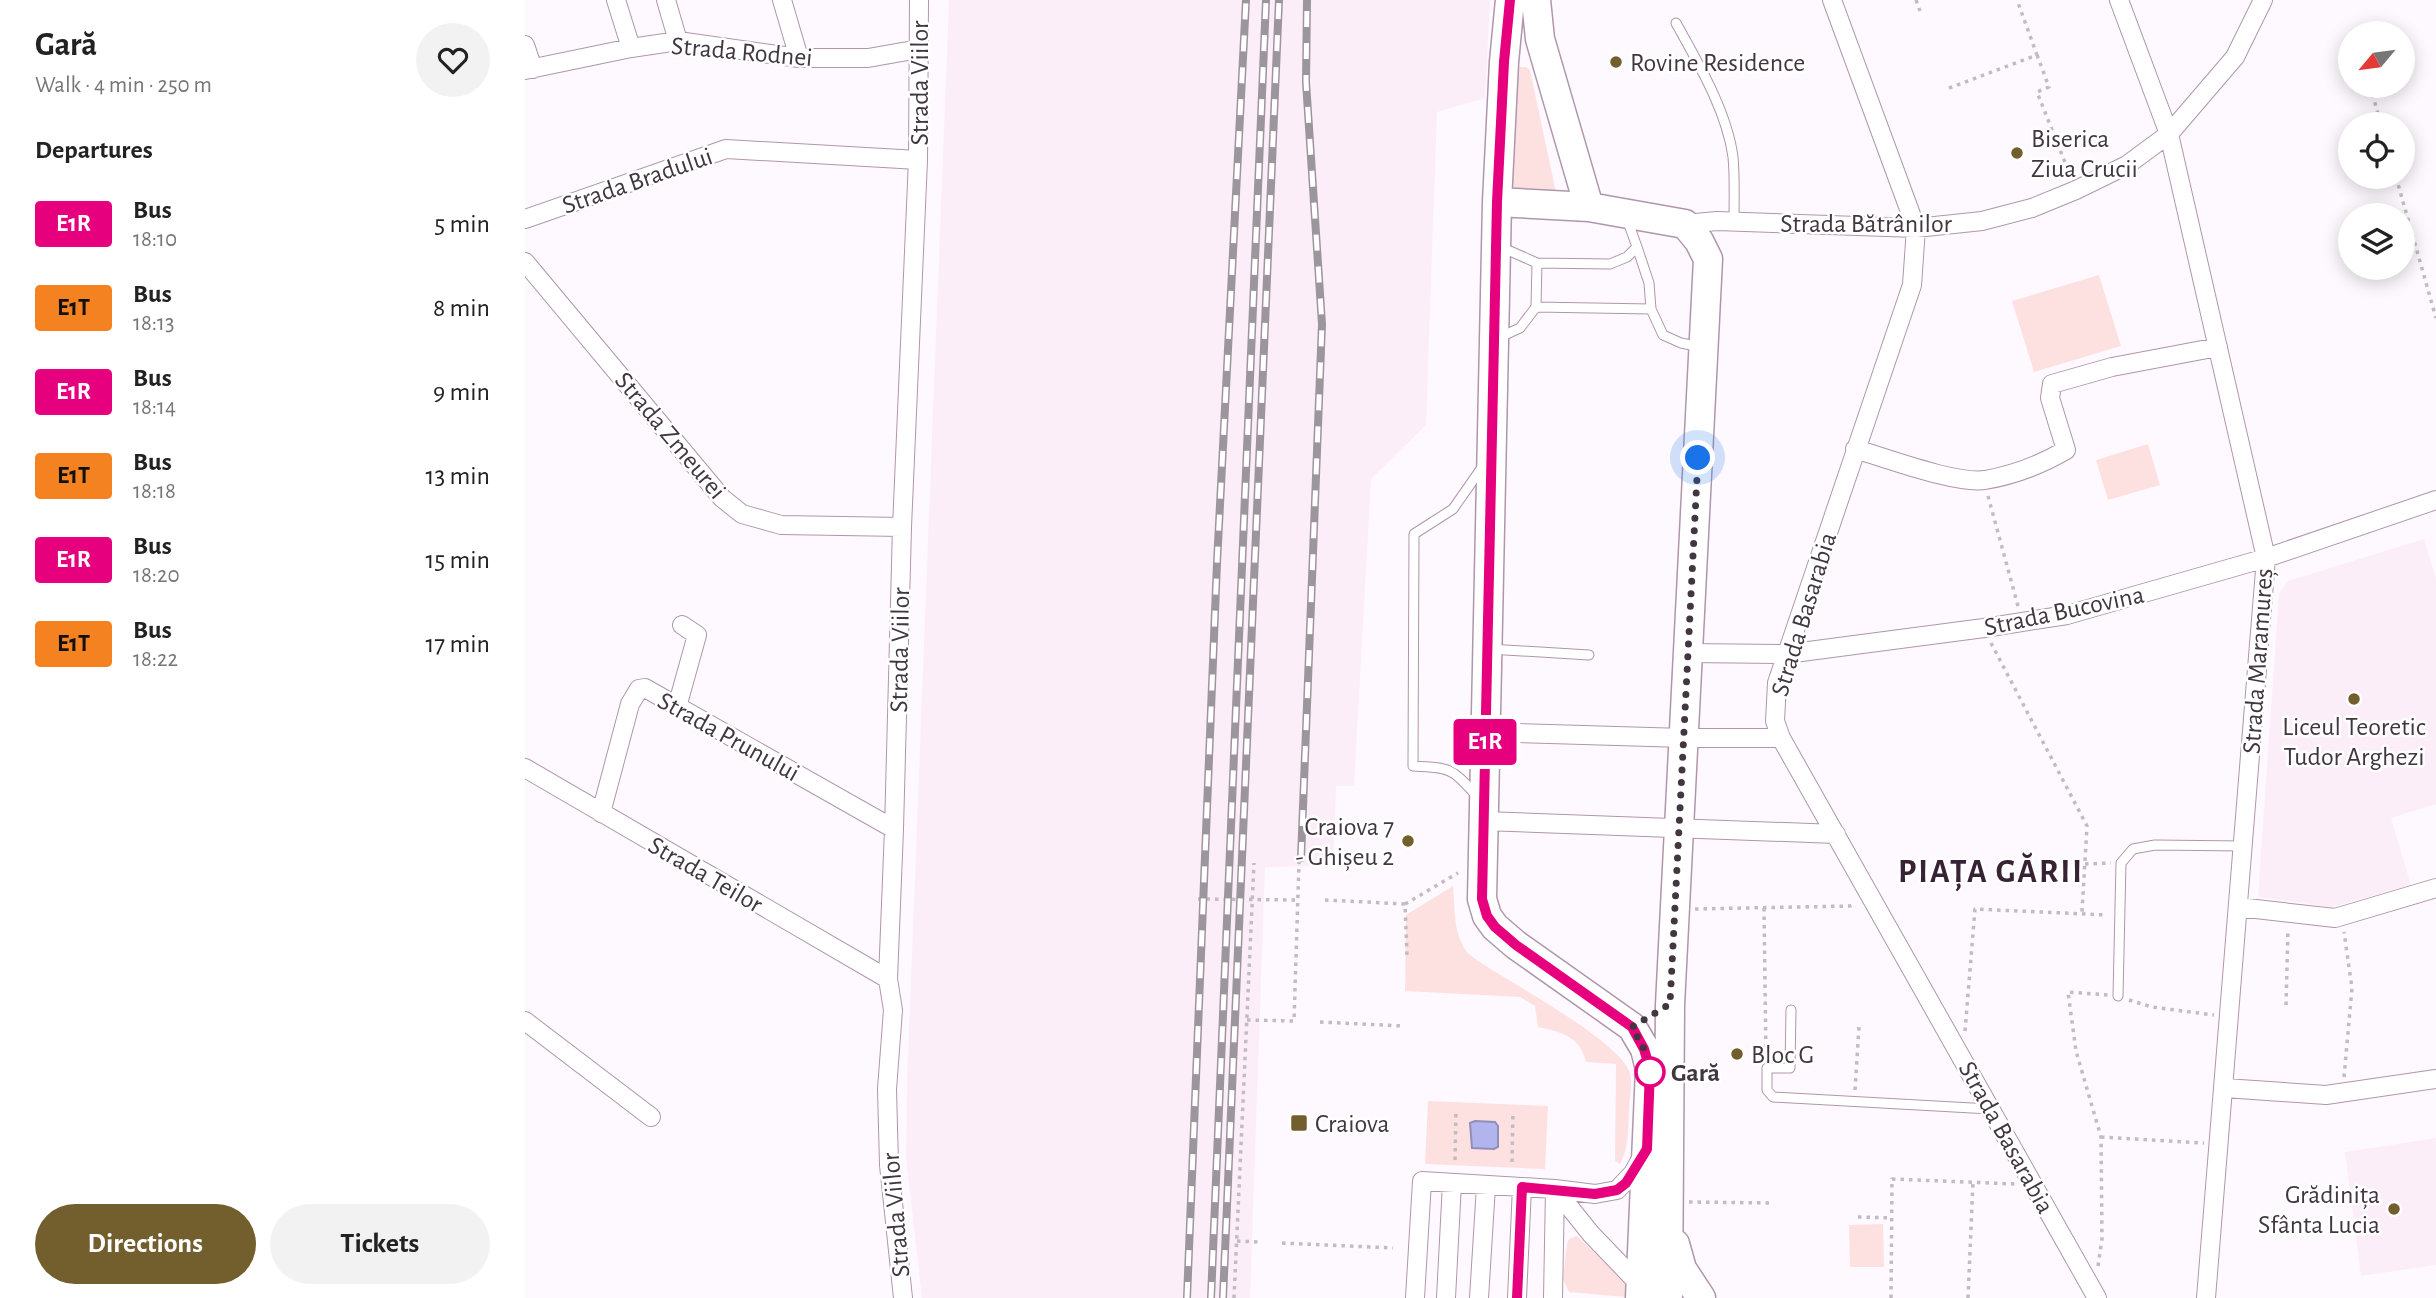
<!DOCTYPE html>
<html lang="en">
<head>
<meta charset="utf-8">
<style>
	:root { --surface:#fff; --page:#f2f2f2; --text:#222; --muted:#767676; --accent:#725f2d }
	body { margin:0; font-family:"Alegreya Sans",sans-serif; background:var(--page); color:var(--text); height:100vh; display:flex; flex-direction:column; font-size:26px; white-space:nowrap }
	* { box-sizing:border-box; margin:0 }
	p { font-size:23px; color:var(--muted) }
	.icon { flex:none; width:38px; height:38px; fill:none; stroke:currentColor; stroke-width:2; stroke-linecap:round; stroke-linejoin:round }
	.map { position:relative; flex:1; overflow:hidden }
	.drawer { display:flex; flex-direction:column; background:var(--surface); width:525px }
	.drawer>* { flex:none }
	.badge { padding:0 14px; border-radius:5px; font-size:24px; line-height:46px }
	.needle { width:46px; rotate:241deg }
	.fabs { position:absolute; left:1813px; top:21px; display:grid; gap:14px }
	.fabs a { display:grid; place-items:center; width:77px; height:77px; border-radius:50%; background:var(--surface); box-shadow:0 4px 18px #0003; font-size:35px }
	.you { position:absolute; width:35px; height:35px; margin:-18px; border:5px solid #fff; border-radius:50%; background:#1a73e8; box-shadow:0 0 0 10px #1a73e833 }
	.map>.badge { position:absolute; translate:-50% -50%; box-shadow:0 0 0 4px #fff }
	h2 { padding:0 35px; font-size:26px; line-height:63px }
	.round { display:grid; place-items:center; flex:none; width:74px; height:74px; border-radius:37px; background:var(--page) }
	.overview { display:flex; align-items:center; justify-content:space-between; height:119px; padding:0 35px }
	h1 { font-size:33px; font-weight:700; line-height:52px }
	.button { display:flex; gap:14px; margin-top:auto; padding:14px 35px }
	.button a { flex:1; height:80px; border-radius:42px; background:var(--accent); color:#fff; font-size:28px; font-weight:700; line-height:80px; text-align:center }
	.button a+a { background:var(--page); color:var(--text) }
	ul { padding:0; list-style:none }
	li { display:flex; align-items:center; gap:21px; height:84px; padding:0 35px }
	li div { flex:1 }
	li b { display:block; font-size:26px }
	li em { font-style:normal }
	li .badge { min-width:77px; font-weight:700; text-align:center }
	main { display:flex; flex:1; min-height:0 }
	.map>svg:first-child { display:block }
	.built { fill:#fbeef9 }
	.green { fill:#fde1e1 }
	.water { fill:#b1b4ed; stroke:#908eb9; stroke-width:2 }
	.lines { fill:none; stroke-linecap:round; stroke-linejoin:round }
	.lane-casing { stroke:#af96ac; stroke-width:11 }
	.street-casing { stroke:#af96ac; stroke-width:20 }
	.primary-casing { stroke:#af96ac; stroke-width:31 }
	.path { stroke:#c2bcc2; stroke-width:3.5; stroke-dasharray:3.5 5; stroke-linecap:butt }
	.lane { stroke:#fff; stroke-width:9 }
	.street { stroke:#fff; stroke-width:18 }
	.primary { stroke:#fff; stroke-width:28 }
	.rail-casing { stroke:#9d959d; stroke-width:8 }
	.rail { stroke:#fff; stroke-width:5; stroke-dasharray:16; stroke-linecap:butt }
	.line-casing { stroke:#fff; stroke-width:16 }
	.line { stroke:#e6007e; stroke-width:10 }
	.walk { stroke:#423741; stroke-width:7; stroke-dasharray:0 12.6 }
	.poi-dot { fill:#725f2d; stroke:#fff; stroke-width:2.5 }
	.stop-dot { fill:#fff; stroke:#e6007e; stroke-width:3.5 }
	.labels { text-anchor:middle; stroke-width:5; stroke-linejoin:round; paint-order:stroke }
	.street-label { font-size:26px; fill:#423741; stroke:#fff }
	.poi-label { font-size:26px; fill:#423741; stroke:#fff; text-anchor:start }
	.stop-label { font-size:26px; font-weight:bold; fill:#423741; stroke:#fff; text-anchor:start }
	.district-label { font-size:33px; font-weight:bold; letter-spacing:2px; fill:#372335; stroke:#fff }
</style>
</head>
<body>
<main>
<section class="drawer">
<div class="overview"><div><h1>Gară</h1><p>Walk · 4 min · 250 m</p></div><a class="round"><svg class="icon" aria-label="heart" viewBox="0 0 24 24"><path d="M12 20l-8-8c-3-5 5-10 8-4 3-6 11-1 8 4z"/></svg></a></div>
<h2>Departures</h2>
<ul>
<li><span class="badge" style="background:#e6007e;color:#fff">E1R</span><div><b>Bus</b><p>18:10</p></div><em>5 min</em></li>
<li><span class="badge" style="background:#f58220;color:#111">E1T</span><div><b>Bus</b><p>18:13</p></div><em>8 min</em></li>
<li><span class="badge" style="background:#e6007e;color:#fff">E1R</span><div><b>Bus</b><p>18:14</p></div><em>9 min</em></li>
<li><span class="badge" style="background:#f58220;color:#111">E1T</span><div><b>Bus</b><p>18:18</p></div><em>13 min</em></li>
<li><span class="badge" style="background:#e6007e;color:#fff">E1R</span><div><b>Bus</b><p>18:20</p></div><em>15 min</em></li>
<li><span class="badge" style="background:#f58220;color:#111">E1T</span><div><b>Bus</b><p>18:22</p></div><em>17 min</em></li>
</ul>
<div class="button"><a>Directions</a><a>Tickets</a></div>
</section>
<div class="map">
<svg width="1911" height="1298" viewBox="0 0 1911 1298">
	<rect width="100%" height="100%" fill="#fef9fe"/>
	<path class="built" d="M424,0h541l-5,98 -48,14 -11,313 -55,54 -17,307h-18l-3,80 -68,1 -15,431h-328l-16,-141 1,-75z
		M1899,539l12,40v225l-45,14 20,67 -80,22 -73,-10 21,-303 9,-13z
		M1911,1138v127l-75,11 -16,-124z"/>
	<path class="green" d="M992,67h9l4,3 27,127 -48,-3z
		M1574,275l22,71 -87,26 -22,-71z
		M1623,444l12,41 -52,15 -12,-40z
		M928,886c2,21 0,50 15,67 5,5 12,9 18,13 29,19 138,78 144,108 3,11 -1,26 -1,37 -1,18 0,37 -9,53l-5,-3 1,-97 -30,-2c-6,-26 -25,-30 -48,-35l-3,-21 -15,-9 -115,-6 1,-76z
		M903,1101l120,5 -3,63 -120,-5z
		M1358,1224l1,43h-34l-1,-42z
		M1052,1236l51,48 1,11 -4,2 -56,-5 -6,-13 4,-36 2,-4z"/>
	<path class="water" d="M950,1121l20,1 3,4v21l-4,2 -22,-1 -2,-25z"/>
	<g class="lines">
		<g class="lane-casing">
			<path id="lane" d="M1151,23c22,40 51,88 57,134 2,21 1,44 1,65
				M976,247l36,16 73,1 17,-7 10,-10 -10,-28
				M1112,247l12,36 2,26 12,26 18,8 20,4
				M1011,307l1,-44
				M973,338l22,-10 16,-21 115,2
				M964,649l100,6
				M952,796c-26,-28 -25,-28 -64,-30l1,-232 39,-25 30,-43
				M1593,996l3,-133 12,-14 22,-4 88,1
				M1266,1010l-1,58h-23v22l6,7 217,12"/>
		</g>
		<g class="street-casing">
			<path id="street" d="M91,0l15,48
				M141,0l12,41
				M257,0l17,58
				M1307,0l84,228 -4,57 -135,398 -2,38 6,17 316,560
				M1594,0l50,134 97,424 -60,740
				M0,45l8,24
				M0,70l106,-22 47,-7 121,17h69l51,-9
				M0,219l201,-70 192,11
				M1160,224l32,-3 199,7 66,-7 50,-13 44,-18 51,-25 42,-31 66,-77 28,-57
				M0,262l197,236 20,16 39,11 121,2
				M1330,449c32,9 99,35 130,31 29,-5 57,-16 81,-30l-16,-52 2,-14 60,-17 106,-20
				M1163,653l98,1 198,-26 83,-13 199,-57 170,-58
				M152,707l20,-72 -15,-10
				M961,732l198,6h97
				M0,768l363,211
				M76,813l29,-109 9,-15 6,-1 249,141
				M958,821l353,13
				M1713,907l97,11 101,-30
				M0,1021l126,96
				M1700,1088l101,7 110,-16
				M1030,1189l36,45 50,52
				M378,1298l-14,-133 -2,-76 6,-79 -5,-31 6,-150 8,-302 16,-367 1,-160
				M890,1298l7,-117 133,8 40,5 22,-4 16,-17 10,-18
				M921,1298l6,-115
				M954,1298l7,-112
				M992,1298l5,-111
				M1028,1298l2,-109"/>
		</g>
		<g class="primary-casing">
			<path id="primary" d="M985,0l-6,62 -7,140 -15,697 5,17 8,11 21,18 116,82 13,22 5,20 -10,229
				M1011,0l4,39 49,168
				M972,202l92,5 96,17 14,17 9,18 -38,746 -2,293
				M1150,1244l7,25 19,29"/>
		</g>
		<path class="path" d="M1391,0l4,11
			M1512,55l12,32 -12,5 33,83
			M1845,86l11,38
			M1424,88l88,-33 -20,-55
			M1871,177l40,141
			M1463,496l30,110
			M1466,643l96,183 -5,86
			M1560,864l26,-1
			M673,899l99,1
			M800,900l80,4 2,51
			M880,904l53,-31
			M1239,908l2,149
			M1170,909l155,-3 5,-2
			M1604,1000l23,7 62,8
			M1761,1005l2,-76
			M722,1020l47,1 5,-159
			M795,1022l83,4
			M1440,1031l10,-122 132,6
			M1819,1077l8,-89 -8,-56
			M1330,1090l4,-63
			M1576,1137l103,6
			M930,1160l1,-51
			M987,1162l1,-51
			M1164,1202l82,1
			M1333,1217l34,1
			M712,1241l21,1
			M757,1243l111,5
			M1573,1266l4,-27 -1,-102 -25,-86 -8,-59 40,3
			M709,1298l20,-435
			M1366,1298l1,-119 123,5
			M1443,1298l5,-116"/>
		<use href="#lane" class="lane"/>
		<use href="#street" class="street"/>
		<use href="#primary" class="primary"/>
		<g class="rail-casing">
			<path id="rail" d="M776,858l21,-534 -16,-242 1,-82
				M662,1298l30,-735 29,-563
				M686,1298l55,-1298
				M698,1298l56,-1298"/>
		</g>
		<use href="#rail" class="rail"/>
	</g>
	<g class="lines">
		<g class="line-casing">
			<path id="line" d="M985,0l-6,62 -7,140 -15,697 5,17 8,11 21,18 116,82 12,22 6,20 -3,80 -21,34 -9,7 -22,4 -73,-7 -5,111"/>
		</g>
		<use href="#line" class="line"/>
		<path class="walk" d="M1125,1072l-6,-23 -12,-22 38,-23 28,-546"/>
	</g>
	<g class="poi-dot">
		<circle cx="1091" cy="62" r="7"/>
		<circle cx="1492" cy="153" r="7"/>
		<circle cx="1829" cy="699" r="7"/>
		<circle cx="883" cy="841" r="7"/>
		<circle cx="1212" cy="1054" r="7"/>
		<rect x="765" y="1114" width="18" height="18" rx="3.5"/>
		<circle cx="1869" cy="1209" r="7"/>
	</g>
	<circle class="stop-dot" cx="1125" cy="1072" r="14"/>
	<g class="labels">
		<g class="street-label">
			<text transform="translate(217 51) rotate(5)" y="9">Strada Rodnei</text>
			<text transform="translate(394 83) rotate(-90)" y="9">Strada Viilor</text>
			<text transform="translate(112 180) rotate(-19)" y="9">Strada Bradului</text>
			<text x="1341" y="232">Strada Bătrânilor</text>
			<text transform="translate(146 435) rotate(50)" y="9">Strada Zmeurei</text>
			<text transform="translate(1539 610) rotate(-12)" y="9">Strada Bucovina</text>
			<text transform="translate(1278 614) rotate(-73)" y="9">Strada Basarabia</text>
			<text transform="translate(374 650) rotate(-89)" y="9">Strada Viilor</text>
			<text transform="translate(1732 661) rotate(-86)" y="9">Strada Maramureș</text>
			<text transform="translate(204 736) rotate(29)" y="9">Strada Prunului</text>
			<text transform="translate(181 874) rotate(30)" y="9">Strada Teilor</text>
			<text transform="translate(1482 1137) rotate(61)" y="9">Strada Basarabia</text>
			<text transform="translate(370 1215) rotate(-95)" y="9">Strada Viilor</text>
		</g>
		<g class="poi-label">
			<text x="1105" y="71">Rovine Residence</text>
			<text x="1506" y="147">Biserica<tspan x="1506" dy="30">Ziua Crucii</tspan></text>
			<text x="1829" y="735" text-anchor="middle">Liceul Teoretic<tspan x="1829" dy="30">Tudor Arghezi</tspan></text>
			<text x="869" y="835" text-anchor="end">Craiova 7<tspan x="869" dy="30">- Ghișeu 2</tspan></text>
			<text x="1226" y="1063">Bloc G</text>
			<text x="790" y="1132">Craiova</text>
			<text x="1855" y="1203" text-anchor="end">Grădinița<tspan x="1855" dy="30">Sfânta Lucia</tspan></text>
		</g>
		<g class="stop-label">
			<text x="1146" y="1081">Gară</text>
		</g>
		<g class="district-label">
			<text x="1466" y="882">PIAȚA GĂRII</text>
		</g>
	</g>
</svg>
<div class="fabs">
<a><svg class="needle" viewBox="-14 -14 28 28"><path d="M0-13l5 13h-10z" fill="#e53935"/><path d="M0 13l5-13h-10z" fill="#767676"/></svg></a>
<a><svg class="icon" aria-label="locate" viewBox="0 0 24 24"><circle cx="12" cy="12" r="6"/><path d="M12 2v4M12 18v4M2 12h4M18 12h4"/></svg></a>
<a><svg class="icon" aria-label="layers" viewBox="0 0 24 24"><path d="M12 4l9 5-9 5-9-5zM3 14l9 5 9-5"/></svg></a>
</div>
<div class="you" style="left:1173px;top:458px"></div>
<b class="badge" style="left:960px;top:742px;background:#e6007e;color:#fff">E1R</b>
</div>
</main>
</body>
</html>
